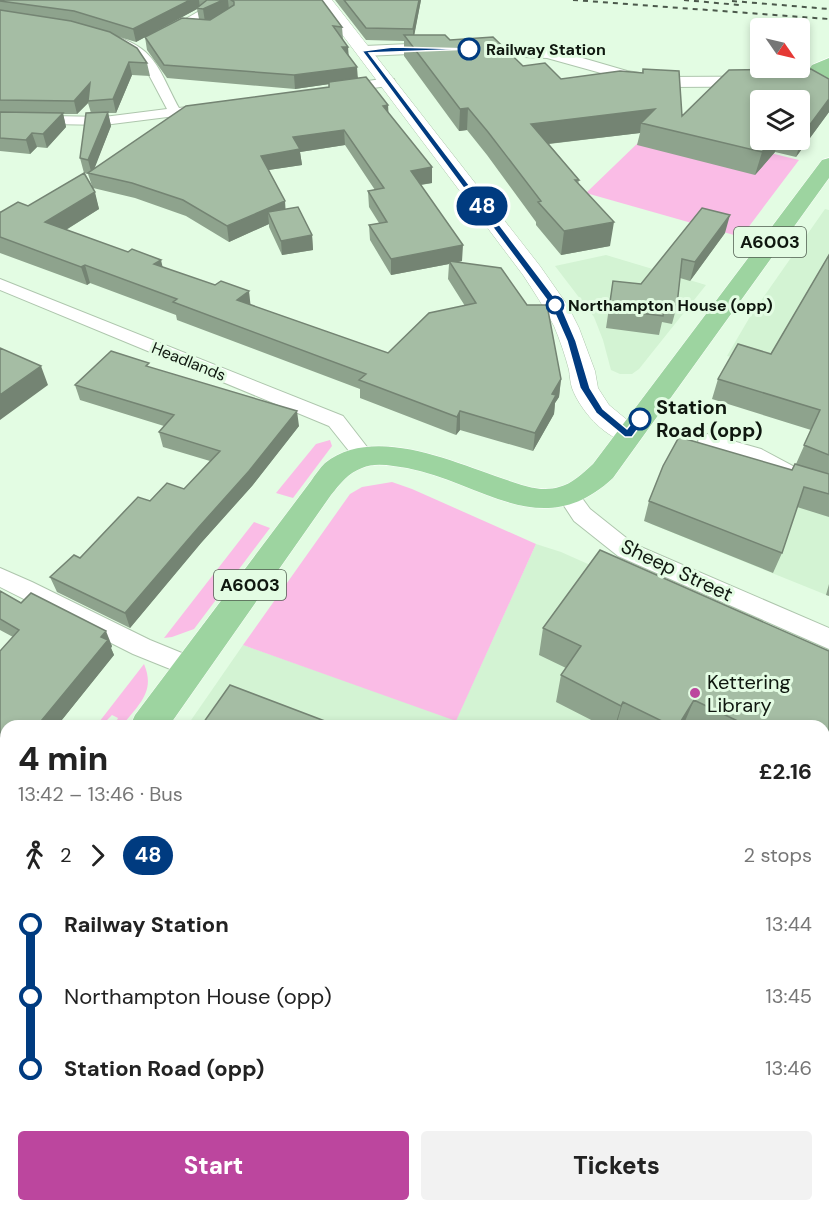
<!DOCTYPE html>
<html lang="en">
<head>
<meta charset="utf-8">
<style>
	:root { --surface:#fff; --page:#f2f2f2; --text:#222; --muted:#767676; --accent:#bc469e }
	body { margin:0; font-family:"DM Sans",sans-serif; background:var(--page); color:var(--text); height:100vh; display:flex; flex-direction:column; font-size:22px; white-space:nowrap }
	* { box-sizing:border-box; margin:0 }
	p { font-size:20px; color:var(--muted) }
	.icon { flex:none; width:33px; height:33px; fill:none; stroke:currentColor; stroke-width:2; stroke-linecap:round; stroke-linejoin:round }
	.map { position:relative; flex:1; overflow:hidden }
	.panel { position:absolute; left:0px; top:720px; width:830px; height:492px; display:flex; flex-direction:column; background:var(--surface); border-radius:18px 18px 0 0; box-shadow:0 3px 9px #0003 }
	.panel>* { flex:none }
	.badge { padding:0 12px; border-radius:20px; font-size:21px; line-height:39px }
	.needle { width:39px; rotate:124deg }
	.controls { position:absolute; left:750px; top:18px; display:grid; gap:12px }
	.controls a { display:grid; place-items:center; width:60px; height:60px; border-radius:6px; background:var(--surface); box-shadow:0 3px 9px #0003; font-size:30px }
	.map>.badge { position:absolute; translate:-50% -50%; box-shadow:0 0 0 3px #fff }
	.legs { display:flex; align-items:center; gap:9px; height:66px; padding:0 18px; font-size:20px }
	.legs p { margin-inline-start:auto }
	.summary { display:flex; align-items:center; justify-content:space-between; height:102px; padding:0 18px }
	h1 { font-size:33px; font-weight:800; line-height:45px }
	.primary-button { display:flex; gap:12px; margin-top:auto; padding:12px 18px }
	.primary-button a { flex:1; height:69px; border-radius:6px; background:var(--accent); color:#fff; font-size:24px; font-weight:800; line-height:69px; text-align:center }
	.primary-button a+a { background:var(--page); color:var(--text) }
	ul { padding:0 18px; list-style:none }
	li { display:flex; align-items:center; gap:21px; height:72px; font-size:22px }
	li i { display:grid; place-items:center; width:9px; height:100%; margin:0 8px; background:currentColor }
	li i::after { content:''; width:15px; height:15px; margin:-8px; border:4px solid; border-radius:50%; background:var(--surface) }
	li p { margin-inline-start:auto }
	li:first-child i { background:linear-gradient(#0000 50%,currentColor 0) }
	li:last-child i { background:linear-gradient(currentColor 50%,#0000 0) }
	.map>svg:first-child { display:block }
	.built { fill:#d3f3d3 }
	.green { fill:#fabce6 }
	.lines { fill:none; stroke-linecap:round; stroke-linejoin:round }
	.minor-casing { stroke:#aec6ad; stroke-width:2 }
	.tertiary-casing { stroke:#aec6ad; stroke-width:2 }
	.secondary-casing { stroke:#aec6ad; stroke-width:1 }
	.primary-casing { stroke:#fff; stroke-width:1 }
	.minor { fill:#fff; fill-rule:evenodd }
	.tertiary { fill:#fff; fill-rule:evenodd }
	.secondary { fill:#fff; fill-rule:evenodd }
	.primary { fill:#9dd4a0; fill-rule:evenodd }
	.rail { stroke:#4b584b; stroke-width:2; stroke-dasharray:5 5; stroke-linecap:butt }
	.wall { fill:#8ea38d; fill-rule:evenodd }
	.shaded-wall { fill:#748473 }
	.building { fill:#a5bda4; stroke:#748473; stroke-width:1.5 }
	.line-1 { fill:#003b80; stroke:#fff; stroke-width:1.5 }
	.stop-1-dot { fill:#fff; stroke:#003b80; stroke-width:3 }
	.poi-dot { fill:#bc469e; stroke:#e3fce3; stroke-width:2 }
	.labels { text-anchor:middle; stroke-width:6; stroke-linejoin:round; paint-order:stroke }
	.far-stop-label { font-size:16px; font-weight:bold; fill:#0f170f; stroke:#e3fce3; text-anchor:start }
	.far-street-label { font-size:16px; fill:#0f170f; stroke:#e3fce3 }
	.shield { fill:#e3fce3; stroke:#4f5c4f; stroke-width:1.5 }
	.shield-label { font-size:18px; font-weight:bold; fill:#0f170f }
	.stop-label { font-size:20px; font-weight:bold; fill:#0f170f; stroke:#e3fce3; text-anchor:start }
	.street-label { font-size:20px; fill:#0f170f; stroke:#e3fce3 }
	.poi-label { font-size:20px; fill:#0f170f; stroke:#e3fce3; text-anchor:start }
</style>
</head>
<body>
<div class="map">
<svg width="829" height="1212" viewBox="0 0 829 1212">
	<rect width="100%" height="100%" fill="#e3fce3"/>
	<path class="built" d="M825,209l4,1v174l-102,-28 24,-41z
		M606,255l100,30 -67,84 -7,5h-12l-9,-4 -8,-30 -9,-23 -39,-51z
		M657,486l172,12v98l-178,-72 -5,-7z
		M536,544l25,8 268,119v541h-829v-216l6,-9v219h818v-480h-637l56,-81 213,75z"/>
	<path class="green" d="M642,122l157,38 -58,77 -155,-44 57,-55z
		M330,440l2,6 -39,52 -17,-5 40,-49z
		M392,482l20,7 124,55 -80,177 -213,-76 107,-151 12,-7z
		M254,522l16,6 -76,101 -22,8 -8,1z
		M144,664c12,28 -6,41 -22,62h-8l4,-8 -6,-3 -11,11h-5z"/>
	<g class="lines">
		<g class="minor-casing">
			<path id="minor" d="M201,10l6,3 -2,2 -37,23 -4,1 -6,-4z
				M108,34c48,13 49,33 71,74l31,-4 5,1 2,3 -2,3 -111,14 -104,-2v-8l104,2 63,-8 -27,-51 -8,-7 -28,-10 -2,-3z
				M389,78l5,1 1,3 -1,3 -55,8 -7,-4 7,-4z
				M0,279l343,137 31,40 -3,5 -7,2 -7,-2 -28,-35 -329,-136z
				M708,434l53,15 43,23 25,9v14l-41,-13 -42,-23 -45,-13 -3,-5 3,-5z
				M568,488l8,2 14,19 44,35 195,84v21l-211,-93 -44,-35 -17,-26 3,-5z
				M0,568l32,14 118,58 49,20 4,7 -4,7 -9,3 -57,-23 -133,-67z"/>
		</g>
		<g class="tertiary-casing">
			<path id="tertiary" d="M431,43l117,5 79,23 37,6 165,-1v10l-165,1 -45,-9 -72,-20 -116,-5 -66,3 -8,-5 8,-5z"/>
		</g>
		<g class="secondary-casing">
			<path id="secondary" d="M319,0h13l208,266 28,40 11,22 16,43 3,17 11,17 29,24 4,6 -4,6c-26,7 -58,-30 -66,-53 -2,-6 -2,-12 -3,-18 -4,-15 -9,-30 -15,-44 -9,-18 -20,-34 -31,-51l-203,-270z"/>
		</g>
		<g class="primary-casing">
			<path id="primary" d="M829,58v26l-16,-8 -4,-7 3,-4z
				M829,158v20l-216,300c-71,66 -129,5 -206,-10 -14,-2 -32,-6 -45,0 -14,5 -22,16 -31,27l-162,231h-39l5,-11 176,-234c4,-6 9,-13 14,-18 48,-38 126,-2 176,15 18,6 39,15 58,9 13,-3 24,-14 34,-23l229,-304z
				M6,901v47l-6,3v-47z"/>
		</g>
		<use href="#minor" class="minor"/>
		<use href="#tertiary" class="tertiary"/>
		<use href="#secondary" class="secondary"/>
		<use href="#primary" class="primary"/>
		<path class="rail" d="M573,0l256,19
			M684,0l55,5
			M732,1l97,8"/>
	</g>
	<path class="wall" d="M0,0h322l20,27 1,12 5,16 10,23 30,35 44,54v16l-11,2 41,76 -5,1 104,117 -2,18 -4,6 -1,11 -21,37 -73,-21 -4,5 -96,-37v-9l-183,-69 -1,-5 -86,-32 -3,2 -87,-32v-41l28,-6 64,-20 -4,-12 -4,-1 -4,-15 11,-45 -3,-10 -11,11h-14l3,13 -19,21 -10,-1 -7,7 -30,-3zM197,9l2,10 -54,18 2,13 20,28 128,11 34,-5v3l-235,81 17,-42 -3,-13h8l16,-38 18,1 -3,-13 -31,-27 20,6zM345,145l30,45 -7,1 1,16 10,16 -10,2 1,15 21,35 58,-11 -1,15 17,27 -77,47 -137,-48 -88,-38 -97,-37 33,-21 -6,-21 42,10 51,18 43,26 40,-18v3l13,28 31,-5 -1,-15 -27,-26 -17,-39 34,-5 -2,-13z
		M335,0h86l-7,35 36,5 111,39 81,-6 1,-4 39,47 147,-37v33l-33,45 -21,-5 -20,23 -118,-30 3,-12 -91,11 30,36 -1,4 32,62 -49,9 -25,-30v-3l-49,-67 -20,-25 -8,1 -55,-75v-15l-38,-1zM800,100v40h-40z
		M725,233l-35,48 -10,-3 -3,27 -5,19 -10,-2 -3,13 -53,-7 7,-47 28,3z
		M829,255v262l-32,-10 -15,46 -9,20 -129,-52 5,-20 143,-31 4,-6 15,-34 -99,-31 6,-20 53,-25z
		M150,368l149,58 -47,60 -51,57 -71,85 -73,-36 -7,-15 30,-19 70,-57 34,-12 26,-28 -47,-14 -4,-15 5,-6 -84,-26 -5,-15z
		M829,584v12l-3,-1z
		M0,591l21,12 91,43 -1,2 3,7 -57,71h-51v70l-6,8 13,-167 -13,-7z
		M543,628l286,23v147l-5,-2v-70h-221l-47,-24 5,-27 5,-7 -27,-13z
		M824,822l5,2v163l-5,-2z"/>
	<path class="shaded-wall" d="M190,0h9l1,8h-3v1l-61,33 -3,-13z
		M223,0h5l1,10 -24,12 -2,-13z
		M419,0h2l-8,42v-13z
		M342,47h6l1,12z
		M129,62l3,13 -16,38 -3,-14z
		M357,67l1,13 -63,9 -1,-14z
		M90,83l-2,20 -11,11 -3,-13z
		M829,99v13l-33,45 7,-23z
		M388,105l1,15 -6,-14z
		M468,108l-1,22 -8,1 1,-22z
		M655,109l-14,14 -1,10 -111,13 2,-22z
		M108,112l3,14 -19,49 -4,-15z
		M63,113l3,14 -19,21 -4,-14z
		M344,130l1,15 -45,7 2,13 -40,6 -1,-15 32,-19z
		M32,133l5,14 -7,7 -4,-14z
		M773,140h5l-3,12 -20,23 7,-23z
		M432,167v16l-21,3v-15z
		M95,192l4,17 -48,30 -6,-17z
		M285,201l1,15 -18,-4 1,12 -40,18 -2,-16z
		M730,215l-5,18 -35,48 5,-19z
		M614,222l-4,24 -49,9 3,-24z
		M312,235l1,15 -31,5 -1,-14z
		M463,245l-1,16 -12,3 -1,-3v3l-58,11v-16z
		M161,260l4,17 -11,-13z
		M85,265l5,18 -3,2 -6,-18z
		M249,291l2,18 -14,-9z
		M41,366l7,19 -48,35v-25z
		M561,379l-2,18 -4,6 -1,11 -21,37 2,-18 17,-39z
		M297,411l2,15 -47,60 -51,57 -71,85 -5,-15z
		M460,411v19l-4,5 1,-18z
		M106,631l6,15 -1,2 3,7 -57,71h-20l64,-89z
		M694,700l-11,26h-5z
		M623,702l-7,24h-1l6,-20z
		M6,771v25l-6,8v-25z
		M108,1206h6l-3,6h-6z"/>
	<path class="building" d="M0,0h190l-57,29 -59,-18 -74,-10z
		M207,0h16l-20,9 -6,-1z
		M231,0h91l20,27 -9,-1 15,21h-6l15,20 -63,8 -130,-10 -19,-28 37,-19 28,2 24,-15v-3z
		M344,0h75l-6,29 -47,-1z
		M0,10l71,11 39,11 27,16 10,15 -18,-1 -16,37 -25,2 2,-18 -16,18 -74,-1z
		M404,35h41l5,5 43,-3 30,29 22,-3 16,16 59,-8 23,2v-4l36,2 3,45 47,-46 82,-1 18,10v20l-26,35 -3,-1v-33h-40v40h13l-11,12 -121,-29 14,-14 -124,15 48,56h-4l39,42 -50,9 -26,-29 3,-1 -53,-69 -20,-24 -8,1z
		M366,77l22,28 -5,1 49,61 -21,4 52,74 -72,14 -22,-34 18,-3 -19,-31 16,-3 -40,-58 -51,7 7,12 -39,7 24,45 -58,25 -44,-26 -51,-17 -44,-10 98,-67 143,-19v-5z
		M0,112l63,1 -20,21 -11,-1 -6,7 -26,-2z
		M108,112l-20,48 -8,-2 6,-45z
		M84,173l11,19 -50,30 83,30 4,-3 29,11 -7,4 61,21 6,-4 28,10 -12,9 151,53 41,-40 47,-10 -27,-42 52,7 26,37h20l14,74 -9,15 4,1 -21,38 -75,-22 -3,6 -98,-37 7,-6 -193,-72 4,-3 -92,-34 -4,2 -81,-30v-25h1l17,-10 10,4z
		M298,207l14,28 -31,6 -13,-29z
		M702,208l28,7 -35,47 -13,-3 -5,46 -12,-1 -2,12 -54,-7 4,-28 28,3z
		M829,255v200l-25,-10 16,-35 -102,-31 20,-35 33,10z
		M0,348l41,18 -41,29z
		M111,351l38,12 -3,3 151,45 -48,60 -51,57 -73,85 -75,-36 24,-22 6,3 58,-61 12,4 17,-18 17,6 36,-38 -61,-19 15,-17 -99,-30z
		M679,437l113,33 3,-6 34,10v20l-25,-7 -22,66 -133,-52 14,-35z
		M600,550l229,101v115l-5,-3v-37h-76l-54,-26 -16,26h-6l-49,-24 -2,4 -60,-31 20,-29 -38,-18z
		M0,591l21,12 10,-10 75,38 -5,6 7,3 -71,86h-31v45l-6,8v-128l19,-21 -19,-11z
		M230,685l108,41h-137z
		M824,822l5,2v137l-5,-2z
		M1,1002l5,3v201h102l-3,6h-105v-208z"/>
	<path class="line-1" d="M393,47l79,2 -103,4 192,253 15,35 14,47 13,21 24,20 9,-12h7l2,2 -13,18h-7l-29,-24 -16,-25 -13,-47 -15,-34 -190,-256z"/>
	<g class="stop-1-dot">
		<circle cx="469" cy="49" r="10"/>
		<circle cx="555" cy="305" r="8"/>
		<circle cx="640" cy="419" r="10"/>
	</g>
	<circle class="poi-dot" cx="695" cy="693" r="6"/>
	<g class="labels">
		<g class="far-stop-label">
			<text x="486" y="55">Railway Station</text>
			<text x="568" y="311">Northampton House (opp)</text>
		</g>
		<g class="far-street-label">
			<text transform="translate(189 361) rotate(22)" y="6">Headlands</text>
		</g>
		<g class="shield">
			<rect x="734" y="227" width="72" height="30" rx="4.5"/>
			<rect x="214" y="570" width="72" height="30" rx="4.5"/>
		</g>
		<g class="shield-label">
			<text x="770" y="248">A6003</text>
			<text x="250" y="591">A6003</text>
		</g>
		<g class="stop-label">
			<text x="656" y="414">Station<tspan x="656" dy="23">Road (opp)</tspan></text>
		</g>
		<g class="street-label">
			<text transform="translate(677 570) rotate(25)" y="7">Sheep Street</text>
		</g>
		<g class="poi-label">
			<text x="707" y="689">Kettering<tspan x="707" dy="23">Library</tspan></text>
		</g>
	</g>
</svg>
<div class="controls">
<a><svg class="needle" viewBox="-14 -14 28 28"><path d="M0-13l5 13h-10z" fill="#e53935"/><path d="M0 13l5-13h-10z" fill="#767676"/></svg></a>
<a><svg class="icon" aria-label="layers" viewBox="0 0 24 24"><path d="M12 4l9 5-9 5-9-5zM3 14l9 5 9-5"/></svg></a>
</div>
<b class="badge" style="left:482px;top:206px;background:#003b80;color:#fff">48</b>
<section class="panel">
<div class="summary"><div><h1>4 min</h1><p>13:42 – 13:46 · Bus</p></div><b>£2.16</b></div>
<div class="legs"><svg class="icon" aria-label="walk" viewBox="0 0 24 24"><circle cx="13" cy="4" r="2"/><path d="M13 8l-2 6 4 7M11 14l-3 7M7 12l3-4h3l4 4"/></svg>2<svg class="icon" aria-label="forward" viewBox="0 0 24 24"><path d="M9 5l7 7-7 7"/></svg><b class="badge" style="background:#003b80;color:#fff">48</b><p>2 stops</p></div>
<ul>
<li><i style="color:#003b80"></i><b>Railway Station</b><p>13:44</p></li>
<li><i style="color:#003b80"></i><span>Northampton House (opp)</span><p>13:45</p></li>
<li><i style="color:#003b80"></i><b>Station Road (opp)</b><p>13:46</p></li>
</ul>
<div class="primary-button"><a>Start</a><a>Tickets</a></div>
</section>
</div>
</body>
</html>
